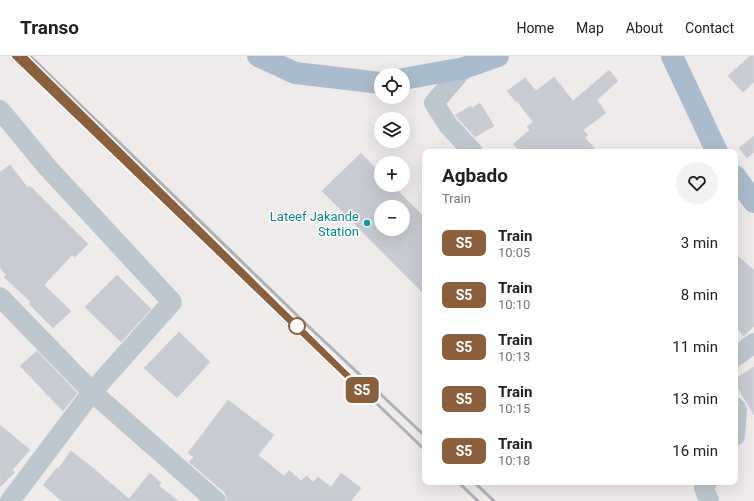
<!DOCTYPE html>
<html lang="en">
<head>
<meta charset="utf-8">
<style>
	:root { --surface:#fff; --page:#f2f2f2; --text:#202124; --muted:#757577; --line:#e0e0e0 }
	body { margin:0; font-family:Roboto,sans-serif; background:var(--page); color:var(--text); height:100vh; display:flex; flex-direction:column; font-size:15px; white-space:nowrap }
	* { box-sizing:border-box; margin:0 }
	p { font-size:13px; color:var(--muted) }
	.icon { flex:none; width:22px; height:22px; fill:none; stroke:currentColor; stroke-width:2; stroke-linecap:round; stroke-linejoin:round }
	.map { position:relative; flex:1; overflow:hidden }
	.panel { position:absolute; left:422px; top:93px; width:316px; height:336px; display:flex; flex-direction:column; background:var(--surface); border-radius:8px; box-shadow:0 4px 16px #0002 }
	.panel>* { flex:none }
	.badge { padding:0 8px; border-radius:6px; font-size:14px; line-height:26px }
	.fabs { position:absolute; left:374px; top:12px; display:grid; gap:8px }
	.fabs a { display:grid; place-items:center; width:36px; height:36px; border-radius:50%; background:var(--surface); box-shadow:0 4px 16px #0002; font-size:20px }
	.map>.badge { position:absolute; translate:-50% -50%; box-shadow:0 0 0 2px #fff }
	.round { display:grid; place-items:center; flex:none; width:42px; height:42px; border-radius:21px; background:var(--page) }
	.overview { display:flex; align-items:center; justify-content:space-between; height:68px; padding:0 20px }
	h1 { font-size:19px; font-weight:700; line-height:30px }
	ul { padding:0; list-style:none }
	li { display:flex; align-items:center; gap:12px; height:52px; padding:0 20px }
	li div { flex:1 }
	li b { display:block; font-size:15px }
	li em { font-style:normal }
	li .badge { min-width:44px; font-weight:700; text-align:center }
	header { display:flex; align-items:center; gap:24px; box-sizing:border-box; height:56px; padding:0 20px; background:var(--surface); border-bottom:1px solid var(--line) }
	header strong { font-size:19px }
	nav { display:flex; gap:22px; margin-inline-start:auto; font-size:14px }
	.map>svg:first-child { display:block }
	.building { fill:#c8cbd1; stroke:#cfd2d8; fill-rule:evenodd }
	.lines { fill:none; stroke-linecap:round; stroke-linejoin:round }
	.minor { stroke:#bcc7cf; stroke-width:20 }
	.major { stroke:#aabccb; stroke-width:22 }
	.rail { stroke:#aeb1b6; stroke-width:3 }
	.line-casing { stroke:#fff; stroke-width:9 }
	.line { stroke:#8b5e3c; stroke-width:6 }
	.culture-dot { fill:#0f9aa8; stroke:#fff; stroke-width:1.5 }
	.stop-dot { fill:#fff; stroke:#8b5e3c; stroke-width:2 }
	.labels { text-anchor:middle; stroke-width:3; stroke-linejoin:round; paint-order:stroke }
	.culture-label { font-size:13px; fill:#0d838f; stroke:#fff; text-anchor:end }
</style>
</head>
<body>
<header>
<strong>Transo</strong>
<nav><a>Home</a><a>Map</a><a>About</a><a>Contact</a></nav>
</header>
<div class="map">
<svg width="754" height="445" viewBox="0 0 754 445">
	<rect width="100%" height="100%" fill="#efebeb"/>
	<path class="building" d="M750,0h4v26l-11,10 -15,-16z
		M609,14l9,11 -21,19 9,13 -23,17 5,5 -3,3 13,14h-78l-7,-8 17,-14 -3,-3 6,-5 -16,-21 -1,1 -9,-11 18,-13 11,13 18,-14 19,24z
		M480,47l14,23 -19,11 -20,-22 16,-9 1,2z
		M754,80v16l-7,6 -8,-10z
		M361,97l20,21v11h11l33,33v77l-103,-104zM381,151h22v22h-22z
		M10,109l18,23 2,-2 58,58 -13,13 -3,-2 -28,30 27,26 -18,17 -24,-24 2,-2 -27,-25 2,-2 -6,-7v-96z
		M735,198l19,16v56l-10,10 -9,-10z
		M117,219l34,34 -30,33 -36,-35z
		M179,276l31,30 -33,36 -33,-30z
		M37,295l40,42 -14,18 -43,-45z
		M754,311v48l-19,-32v-4z
		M228,344l46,35 -16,20 26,21 5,-6 12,11 6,-5 6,6 5,-5 13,10 10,-14 20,15 -10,13h-124v-4l-3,-5 -35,-30 5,-5 -6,-4z
		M0,369l30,25 -18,20 3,2 -15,15z
		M71,395l22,17 36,31 21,-26 11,10 -2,3 19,15h-116l-19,-16 14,-17 1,1z"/>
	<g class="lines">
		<path class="minor" d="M464,12l-30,35 14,22 25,27
			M0,54l48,58 124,134 -80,90 -82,109
			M0,241l92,95 124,109
			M735,301l19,-14
			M735,351l2,3 -2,26
			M707,426l-3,6 5,13"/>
		<path class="major" d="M258,0l37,17 86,10
			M672,0l45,96
			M403,23l61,-11 34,-12
			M735,120l19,26"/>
		<path class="rail" d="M15,0l410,394
			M30,0l277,269 118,111
			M458,426l20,19
			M474,426l20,19"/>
	</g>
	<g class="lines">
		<g class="line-casing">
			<path id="line" d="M15,0l349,336 -341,-336"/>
		</g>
		<use href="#line" class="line"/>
	</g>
	<circle class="culture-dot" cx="367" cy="167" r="4"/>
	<circle class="stop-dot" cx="297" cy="270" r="8"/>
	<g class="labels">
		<g class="culture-label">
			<text x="359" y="165">Lateef Jakande<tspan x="359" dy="15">Station</tspan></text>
		</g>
	</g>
</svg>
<div class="fabs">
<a><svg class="icon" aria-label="locate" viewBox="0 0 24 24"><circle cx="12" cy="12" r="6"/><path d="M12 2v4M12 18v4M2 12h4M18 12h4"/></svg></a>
<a><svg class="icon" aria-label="layers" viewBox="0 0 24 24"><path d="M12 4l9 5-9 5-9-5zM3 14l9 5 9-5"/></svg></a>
<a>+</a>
<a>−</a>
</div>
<b class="badge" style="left:362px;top:334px;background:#8b5e3c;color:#fff">S5</b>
<section class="panel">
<div class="overview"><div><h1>Agbado</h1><p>Train</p></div><a class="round"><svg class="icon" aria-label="heart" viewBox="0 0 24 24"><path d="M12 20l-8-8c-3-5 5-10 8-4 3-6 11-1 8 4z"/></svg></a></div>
<ul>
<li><span class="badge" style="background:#8b5e3c;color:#fff">S5</span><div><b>Train</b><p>10:05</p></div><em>3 min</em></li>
<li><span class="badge" style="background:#8b5e3c;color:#fff">S5</span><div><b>Train</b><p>10:10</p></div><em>8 min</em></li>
<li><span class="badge" style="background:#8b5e3c;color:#fff">S5</span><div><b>Train</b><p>10:13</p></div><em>11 min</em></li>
<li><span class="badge" style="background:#8b5e3c;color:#fff">S5</span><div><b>Train</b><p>10:15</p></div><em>13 min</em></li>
<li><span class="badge" style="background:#8b5e3c;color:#fff">S5</span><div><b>Train</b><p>10:18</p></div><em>16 min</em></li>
</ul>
</section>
</div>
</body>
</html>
